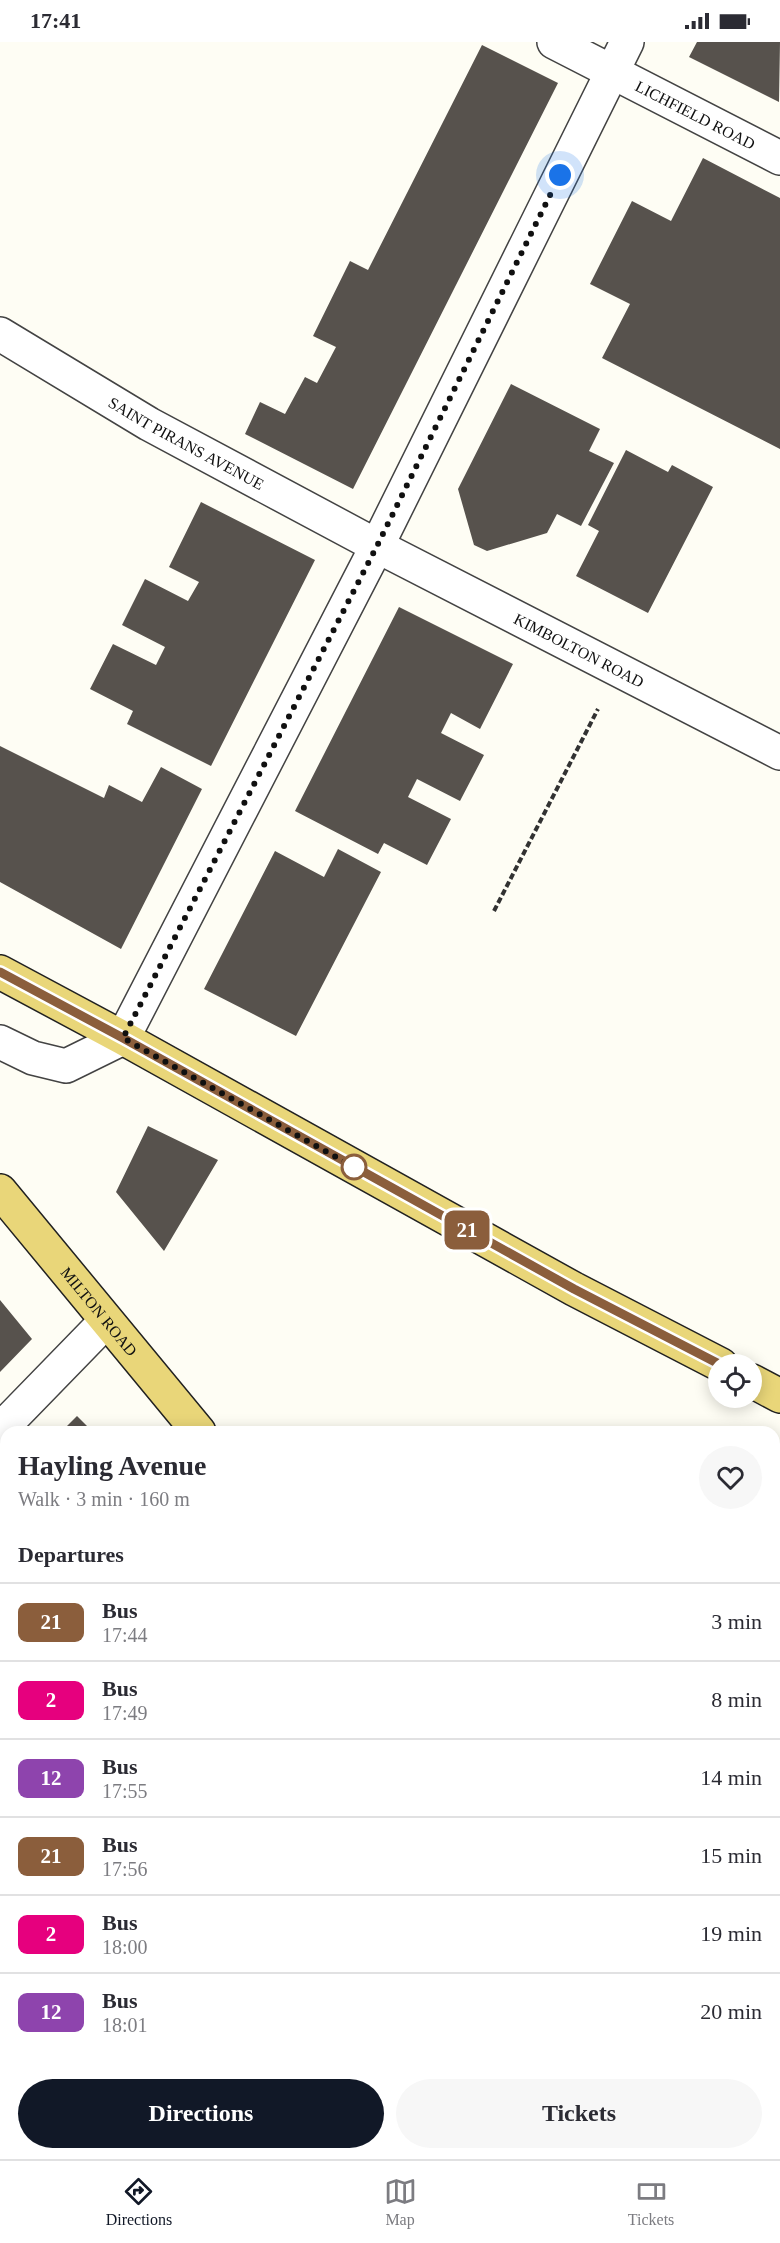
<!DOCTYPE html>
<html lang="en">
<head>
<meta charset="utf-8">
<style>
	:root { --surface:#fff; --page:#f7f7f7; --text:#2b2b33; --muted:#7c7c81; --line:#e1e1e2; --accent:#111827 }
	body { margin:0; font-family:Georgia,serif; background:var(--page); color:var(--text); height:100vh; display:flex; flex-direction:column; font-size:22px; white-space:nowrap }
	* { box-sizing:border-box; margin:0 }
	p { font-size:20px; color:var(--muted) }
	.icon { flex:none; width:33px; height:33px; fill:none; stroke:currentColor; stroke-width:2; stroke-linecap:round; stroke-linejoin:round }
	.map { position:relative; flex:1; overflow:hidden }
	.panel { position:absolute; left:0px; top:1384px; width:780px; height:734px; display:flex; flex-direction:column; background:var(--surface); border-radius:18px 18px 0 0; box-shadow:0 3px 15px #0003 }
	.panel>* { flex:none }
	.badge { padding:0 12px; border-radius:9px; font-size:21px; line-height:39px }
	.controls { position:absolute; left:708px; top:1312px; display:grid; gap:12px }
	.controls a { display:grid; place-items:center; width:54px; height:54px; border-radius:50%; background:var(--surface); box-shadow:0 3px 15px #0003; font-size:30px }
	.you { position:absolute; width:30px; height:30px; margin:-15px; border:4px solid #fff; border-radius:50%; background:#1a73e8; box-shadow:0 0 0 9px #1a73e833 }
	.map>.badge { position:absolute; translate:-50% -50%; box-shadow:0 0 0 3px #fff }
	h2 { padding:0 18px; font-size:22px; line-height:54px }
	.round { display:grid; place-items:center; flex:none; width:63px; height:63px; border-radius:32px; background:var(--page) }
	.overview { display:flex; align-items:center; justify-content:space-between; height:102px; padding:0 18px }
	h1 { font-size:28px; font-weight:700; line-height:45px }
	.action { display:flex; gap:12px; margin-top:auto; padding:12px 18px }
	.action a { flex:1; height:69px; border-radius:36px; background:var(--accent); color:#fff; font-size:24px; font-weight:700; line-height:69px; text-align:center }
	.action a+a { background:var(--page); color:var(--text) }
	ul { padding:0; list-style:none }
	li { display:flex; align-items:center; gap:18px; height:78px; padding:0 18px; border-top:2px solid var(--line) }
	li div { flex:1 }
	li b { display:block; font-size:22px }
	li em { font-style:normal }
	li .badge { min-width:66px; font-weight:700; text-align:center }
	.status { display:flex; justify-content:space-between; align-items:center; height:42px; padding:0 30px; background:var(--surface); direction:ltr }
	.status svg { height:16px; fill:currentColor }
	.menu { display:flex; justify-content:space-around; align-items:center; height:84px; border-top:2px solid var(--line); background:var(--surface); font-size:16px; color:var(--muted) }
	.menu a { display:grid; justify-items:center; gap:3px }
	.menu .active { color:var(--accent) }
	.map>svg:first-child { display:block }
	.cemetery { fill:#d5dfc6 }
	.building { fill:#57524d }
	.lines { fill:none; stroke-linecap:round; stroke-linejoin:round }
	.street-casing { stroke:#434343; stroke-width:36 }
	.primary-casing { stroke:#212121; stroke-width:36 }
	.path { stroke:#323232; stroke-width:4; stroke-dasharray:6 3; stroke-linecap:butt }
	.street { stroke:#fff; stroke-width:33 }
	.primary { stroke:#e9d679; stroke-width:33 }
	.rail-casing { stroke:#b13a37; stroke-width:7 }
	.rail { stroke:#fff; stroke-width:4.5; stroke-dasharray:14; stroke-linecap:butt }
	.line-casing { stroke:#fff; stroke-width:14 }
	.line { stroke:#8b5e3c; stroke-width:9 }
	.walk { stroke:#101010; stroke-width:6; stroke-dasharray:0 10.8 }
	.stop-dot { fill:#fff; stroke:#8b5e3c; stroke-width:3 }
	.labels { text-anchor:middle; stroke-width:6; stroke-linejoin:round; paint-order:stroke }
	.street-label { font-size:16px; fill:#101010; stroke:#fff }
</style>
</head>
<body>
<div class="status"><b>17:41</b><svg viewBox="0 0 49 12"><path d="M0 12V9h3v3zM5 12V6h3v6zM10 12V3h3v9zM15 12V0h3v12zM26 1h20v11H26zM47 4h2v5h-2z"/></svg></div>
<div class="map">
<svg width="780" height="2117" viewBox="0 0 780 2117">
	<rect width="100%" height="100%" fill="#fefdf4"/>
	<path class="cemetery" d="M0,2059l6,6v47h45l5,5h-56z"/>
	<path class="building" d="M697,0h83l-1,60 -90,-45z
		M482,3l76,38 -205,406 -108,-55 15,-32 25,12 20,-37 12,6 19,-36 -23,-11 37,-75 18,9z
		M703,116l77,40v251l-178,-91 28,-54 -40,-20 42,-83 39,20z
		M511,342l89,45 -11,22 25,12 -33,63 -24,-12 -10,19 -60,18 -13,-6 -16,-56z
		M626,408l42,22 4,-7 41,22 -65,126 -72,-37 23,-45 -11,-6z
		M201,460l114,58 -104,206 -84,-42 6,-13 -43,-22 23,-45 43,21 9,-18 -43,-22 23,-46 43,22 11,-19 -30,-15z
		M399,565l114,57 -33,65 -29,-16 -10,20 43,22 -24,46 -43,-22 -9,18 43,22 -24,46 -43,-22 -6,11 -83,-43z
		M0,704l104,52 5,-13 33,17 19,-35 41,22 -81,160 -121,-67z
		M338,807l43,23 -85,164 -92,-47 71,-138 49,26z
		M148,1084l70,34 -54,91 -48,-59z
		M0,1258l32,39 -32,33z
		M77,1374l16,16h-32z
		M6,1447v43l-4,5 -2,-2v-40z
		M774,1980l6,4v133h-16l-8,-5h18z"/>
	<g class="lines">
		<g class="street-casing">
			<g id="street">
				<path id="s1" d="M554,0l226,116"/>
				<path id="s2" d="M0,292l149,90 228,122 403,207"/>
				<path d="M0,1000l33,16 33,8 57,-28 254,-492 250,-504"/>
				<path d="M0,1388l106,-109"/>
			</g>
		</g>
		<g class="primary-casing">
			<g id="primary">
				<path d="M0,930l123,66 451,251 147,76"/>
				<path id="s3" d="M0,1149l199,241"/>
				<path d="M752,1339l28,15"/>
				<path d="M774,1898l6,4"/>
			</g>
		</g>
		<path class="path" d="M494,869l104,-202"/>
		<use href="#street" class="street"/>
		<use href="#primary" class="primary"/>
		<g class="rail-casing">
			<path id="rail" d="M0,1916l6,6
				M0,1955l6,6
				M154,2112l5,5
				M192,2112l5,5"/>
		</g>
		<use href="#rail" class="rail"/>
	</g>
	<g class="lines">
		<g class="line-casing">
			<path id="line" d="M0,930l123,66 451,251 147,76"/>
		</g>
		<use href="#line" class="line"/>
		<path class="walk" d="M354,1125l-231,-129 254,-492 183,-371"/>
	</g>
	<circle class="stop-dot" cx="354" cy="1125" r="12"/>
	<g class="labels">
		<g class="street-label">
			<text dy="6" stroke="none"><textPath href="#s1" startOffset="159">LICHFIELD ROAD</textPath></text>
			<text dy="6" stroke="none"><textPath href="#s2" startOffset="216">SAINT PIRANS AVENUE</textPath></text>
			<text dy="6" stroke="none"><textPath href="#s2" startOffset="660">KIMBOLTON ROAD</textPath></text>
			<text dy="6" stroke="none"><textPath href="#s3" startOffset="156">MILTON ROAD</textPath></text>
		</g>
	</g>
</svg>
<div class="controls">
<a><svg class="icon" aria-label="locate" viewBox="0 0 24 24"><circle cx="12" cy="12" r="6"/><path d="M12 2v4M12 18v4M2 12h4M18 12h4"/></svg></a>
</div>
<div class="you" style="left:560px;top:133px"></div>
<b class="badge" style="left:467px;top:1188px;background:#8b5e3c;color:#fff">21</b>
<section class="panel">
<div class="overview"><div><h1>Hayling Avenue</h1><p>Walk · 3 min · 160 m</p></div><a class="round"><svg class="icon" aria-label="heart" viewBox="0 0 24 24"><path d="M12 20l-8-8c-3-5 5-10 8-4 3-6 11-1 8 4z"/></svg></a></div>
<h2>Departures</h2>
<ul>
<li><span class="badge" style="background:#8b5e3c;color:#fff">21</span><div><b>Bus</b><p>17:44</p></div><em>3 min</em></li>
<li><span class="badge" style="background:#e6007e;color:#fff">2</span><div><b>Bus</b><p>17:49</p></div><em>8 min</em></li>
<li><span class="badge" style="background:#8e44ad;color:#fff">12</span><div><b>Bus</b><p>17:55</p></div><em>14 min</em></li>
<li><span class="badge" style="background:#8b5e3c;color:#fff">21</span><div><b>Bus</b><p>17:56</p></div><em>15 min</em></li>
<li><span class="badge" style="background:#e6007e;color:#fff">2</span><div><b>Bus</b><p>18:00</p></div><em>19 min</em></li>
<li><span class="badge" style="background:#8e44ad;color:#fff">12</span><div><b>Bus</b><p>18:01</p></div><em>20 min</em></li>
</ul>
<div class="action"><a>Directions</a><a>Tickets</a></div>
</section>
</div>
<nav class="menu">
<a class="active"><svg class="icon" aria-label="directions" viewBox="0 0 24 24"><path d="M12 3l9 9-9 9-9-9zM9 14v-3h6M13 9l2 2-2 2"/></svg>Directions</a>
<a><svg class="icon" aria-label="map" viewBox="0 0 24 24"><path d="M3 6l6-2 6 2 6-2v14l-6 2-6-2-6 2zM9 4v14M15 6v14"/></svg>Map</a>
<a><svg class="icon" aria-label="tickets" viewBox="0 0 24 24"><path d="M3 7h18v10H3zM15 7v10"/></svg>Tickets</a>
</nav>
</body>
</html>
